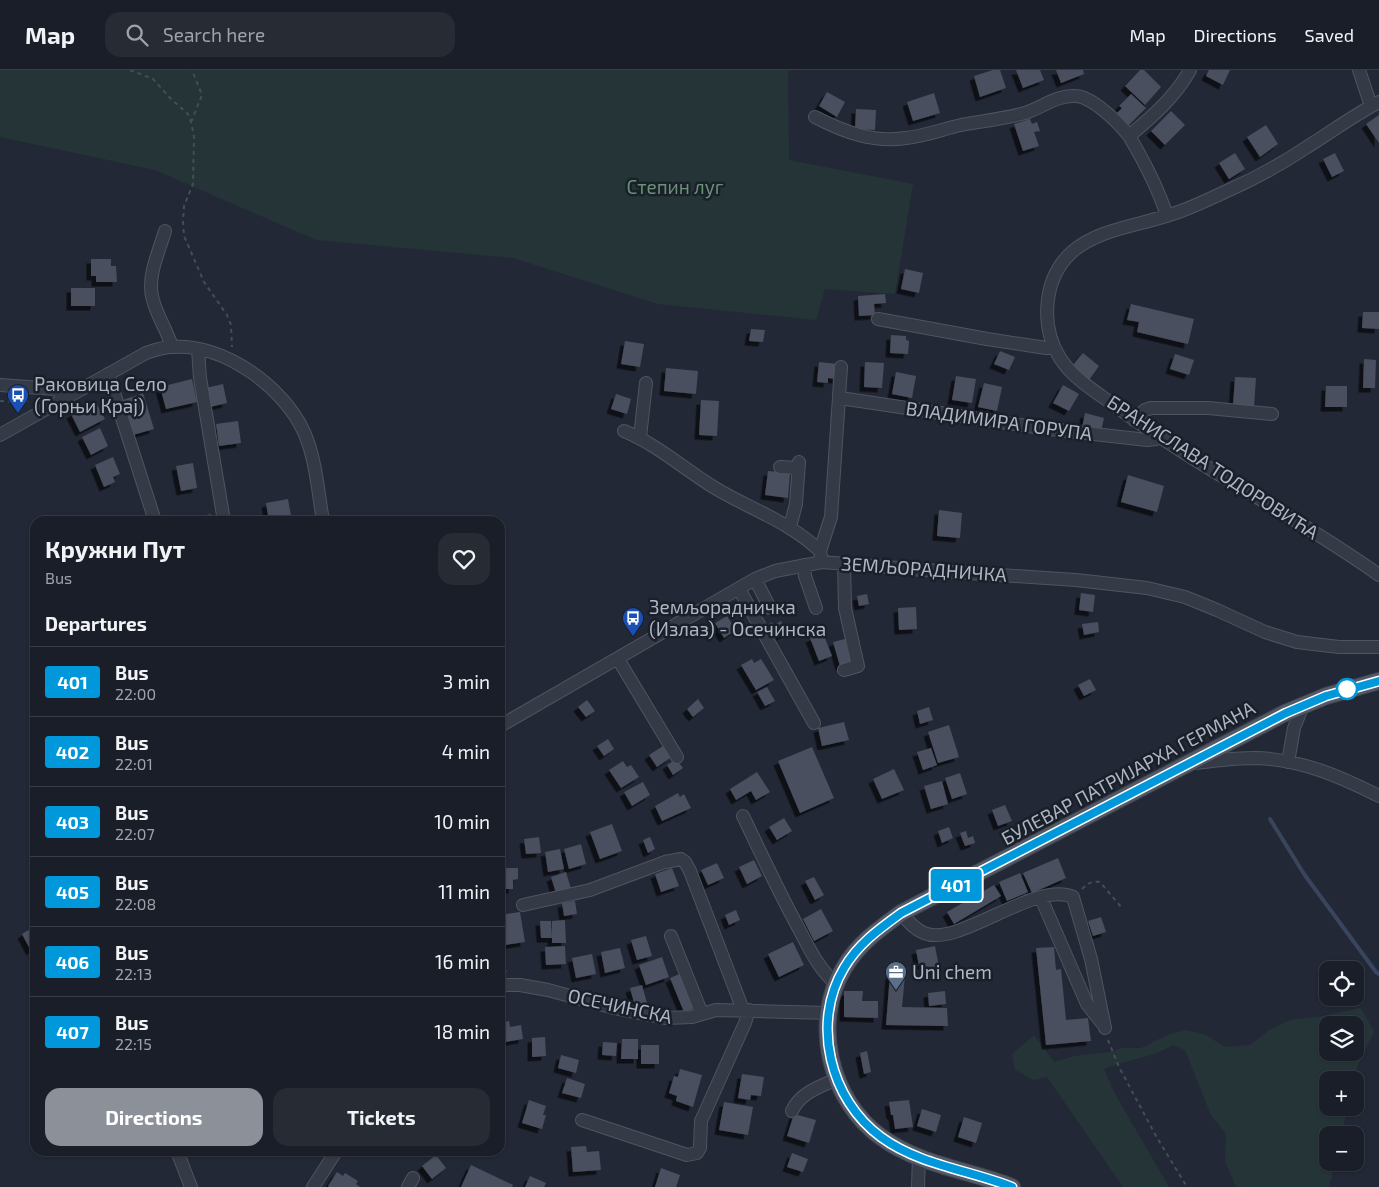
<!DOCTYPE html>
<html lang="en">
<head>
<meta charset="utf-8">
<style>
	:root { --surface:#1a1e28; --page:#272b34; --text:#f1f3f6; --muted:#9fa2a8; --line:#383c45; --accent:#8c9099 }
	body { margin:0; font-family:"Exo 2",sans-serif; background:var(--page); color:var(--text); height:100vh; display:flex; flex-direction:column; font-size:19px; white-space:nowrap }
	* { box-sizing:border-box; margin:0 }
	p { font-size:16px; color:var(--muted) }
	.icon { flex:none; width:28px; height:28px; fill:none; stroke:currentColor; stroke-width:2; stroke-linecap:round; stroke-linejoin:round }
	.map { position:relative; flex:1; overflow:hidden }
	.side { position:absolute; left:30px; top:446px; width:475px; height:640px; display:flex; flex-direction:column; background:var(--surface); border-radius:15px; box-shadow:0 1px 4px #0004,0 0 0 1px var(--line) }
	.side>* { flex:none }
	.badge { padding:0 10px; border-radius:4px; font-size:18px; line-height:32px }
	.controls { position:absolute; left:1319px; top:891px; display:grid; gap:10px }
	.controls a { display:grid; place-items:center; width:45px; height:45px; border-radius:10px; background:var(--surface); box-shadow:0 1px 4px #0004,0 0 0 1px var(--line); font-size:25px }
	.map>.badge { position:absolute; translate:-50% -50%; box-shadow:0 0 0 2px #fff }
	h2 { padding:0 15px; font-size:19px; line-height:45px }
	.round { display:grid; place-items:center; flex:none; width:52px; height:52px; border-radius:15px; background:var(--page) }
	.overview { display:flex; align-items:center; justify-content:space-between; height:85px; padding:0 15px }
	h1 { font-size:24px; font-weight:700; line-height:38px }
	.button { display:flex; gap:10px; margin-top:auto; padding:10px 15px }
	.button a { flex:1; height:58px; border-radius:15px; background:var(--accent); color:#fff; font-size:20px; font-weight:700; line-height:58px; text-align:center }
	.button a+a { background:var(--page); color:var(--text) }
	ul { padding:0; list-style:none }
	li { display:flex; align-items:center; gap:15px; height:70px; padding:0 15px; border-top:1px solid var(--line) }
	li div { flex:1 }
	li b { display:block; font-size:19px }
	li em { font-style:normal }
	li .badge { min-width:55px; font-weight:700; text-align:center }
	header { display:flex; align-items:center; gap:30px; box-sizing:border-box; height:70px; padding:0 25px; background:var(--surface); border-bottom:1px solid var(--line) }
	header strong { font-size:24px }
	nav { display:flex; gap:28px; margin-inline-start:auto; font-size:18px }
	.search { width:350px; height:45px; background:var(--page); display:flex; align-items:center; gap:12px; box-sizing:border-box; padding:0 18px; border-radius:15px; color:var(--muted); font-size:19px }
	.map>svg:first-child { display:block }
	.green { fill:#253537; fill-rule:evenodd }
	.lines { fill:none; stroke-linecap:round; stroke-linejoin:round }
	.stream { stroke:#38455d; stroke-width:4 }
	.building { fill:#484f5f; filter:url(#shadow) }
	.minor-casing { stroke:#4f5560; stroke-width:14 }
	.major-casing { stroke:#3e444f; stroke-width:18 }
	.path { stroke:#415054; stroke-width:2; stroke-dasharray:4 4; stroke-linecap:butt }
	.minor { stroke:#353b46; stroke-width:12 }
	.major { stroke:#535966; stroke-width:16 }
	.line-casing { stroke:#fff; stroke-width:11 }
	.line { stroke:#0098da; stroke-width:8 }
	.stop-dot { fill:#fff; stroke:#0098da; stroke-width:2.5 }
	.labels { text-anchor:middle; stroke-width:5; stroke-linejoin:round; paint-order:stroke }
	.park-label { font-size:19px; fill:#699175; stroke:#1a202a }
	.poi-label { font-size:19px; fill:#afb5c2; stroke:#1a202a; text-anchor:start }
	.street-label { font-size:19px; fill:#afb5c2; stroke:#1a202a }
</style>
</head>
<body>
<header>
<strong>Map</strong>
<div class="search"><svg class="icon" aria-label="search" viewBox="0 0 24 24"><circle cx="10" cy="10" r="6"/><path d="M15 15l6 6"/></svg>Search here</div>
<nav><a>Map</a><a>Directions</a><a>Saved</a></nav>
</header>
<div class="map">
<svg width="1379" height="1117" viewBox="0 0 1379 1117">
	<defs>
		<filter id="shadow"><feDropShadow dx="-4.5" dy="4.5" stdDeviation="0" flood-color="#0009"/></filter>
	</defs>
	<rect width="100%" height="100%" fill="#222835"/>
	<path class="green" d="M0,0h798l-10,1 1,89 124,24 -18,110 -70,-5 -9,31 -158,-16 -145,-46 -197,-18 -161,-70 -155,-33z
		M1361,938l13,24 -17,35 -3,13h-26v28h20l-7,27h-13v27l7,1 -6,24h-93l-11,-26 1,-27 -15,-19 -26,-65 -12,-5c-24,14 -45,14 -69,24l10,23 55,95h-46l-76,-110 -13,3 -19,-10 -3,-16 22,-19 20,27 21,-6 34,-4 12,-4h20l26,-13 19,-5 20,5 19,12 25,-2 18,-14 22,-11 33,-4zM1328,955h27v27h-27z"/>
	<g class="lines">
		<path class="stream" d="M1270,749l34,55 72,98 3,2"/>
	</g>
	<path class="building" d="M993,0h7l6,18 -26,9 -6,-21z
		M1016,0h24l4,10 -21,8z
		M1056,0h27l1,4 -23,9z
		M1140,0h4l17,17 -16,18 -20,-19z
		M1209,0h21l-7,15 -17,-9z
		M827,22l18,10 -8,15 -18,-11z
		M934,23l6,20 -27,8 -6,-19z
		M1131,24l15,14 -18,18 -12,-12 6,-6 -3,-2z
		M856,39l20,1 -1,20 -20,-1z
		M1171,41l14,14 -20,20 -14,-14z
		M1379,45v28l-13,-19z
		M1030,49l2,5 5,-2 3,9 -6,1 5,14 -16,5 -9,-27z
		M1266,55l12,19 -18,13 -13,-20z
		M1235,83l10,16 -16,10 -10,-16z
		M1335,83l9,18 -12,6 -9,-18z
		M91,189h20v7h5l1,16h-21v-6h-5z
		M905,199l18,4 -4,20 -18,-4z
		M71,218h24v18h-24z
		M885,224l1,9 -12,1 1,11 -16,1 -1,-20z
		M1131,234l63,15 -6,25 -51,-12 2,-10 -12,-2z
		M1363,242h16v17l-17,-1z
		M751,259l14,1 -2,12 -14,-1z
		M891,265l15,1v4l3,1 -1,13 -18,-1z
		M625,271l19,3 -4,23 -19,-3z
		M1000,281l15,6 -6,13 -15,-6z
		M1083,283l16,13 -10,14 -17,-14z
		M1175,284l19,6 -5,15 -19,-6z
		M1364,289l12,1 -1,28h-12z
		M819,292l19,2 -1,15 -9,-1v5l-11,-1z
		M865,292l19,1 -2,25 -18,-1z
		M666,298l32,3 -2,23 -32,-3z
		M896,302l20,4 -4,22 -20,-4z
		M956,306l20,3 -4,24 -20,-3z
		M1235,307l21,1 -2,29 -21,-1z
		M192,309l5,23 -31,7 -6,-22z
		M984,313l18,4 -5,24 -19,-4z
		M223,314l4,19 -17,4 -4,-19z
		M1063,315l16,9 -10,17 -16,-8z
		M1326,316h21v21h-22z
		M143,323l11,36 -21,6 -10,-35z
		M616,324l15,5 -4,15 -16,-5z
		M701,330l18,1 -2,35 -18,-1z
		M95,331l10,18 -25,13 -9,-18z
		M1085,343l19,5 -3,14 -19,-4z
		M238,351l3,22 -22,3 -3,-22z
		M100,358l8,18 -17,9 -9,-18z
		M113,387l7,17 -7,3 2,5 -11,5 -9,-22z
		M193,393l4,25 -16,3 -5,-25z
		M768,401l22,2 -2,25 -23,-3z
		M1128,405l36,11 -7,26 -36,-10z
		M288,429l4,22h-23l-3,-18z
		M939,440l23,3 -2,25 -23,-2z
		M211,444l2,7h-22l-1,-3z
		M1081,523l14,2 -2,17 -14,-2z
		M867,524l2,10 -10,2 -2,-10z
		M916,537l1,22 -18,1 -1,-22z
		M727,546l9,14 -12,8 -9,-15z
		M781,551l6,12 -13,6 -7,-14 5,-3 2,3z
		M1098,552l1,10 -15,3 -2,-11z
		M823,563l9,23 -13,5 -9,-23z
		M849,568l6,24 -15,4 -7,-24z
		M752,589l2,4 7,-4 13,21 -18,10 -15,-25z
		M1090,609l6,11 -12,6 -6,-11z
		M767,617l8,14 -10,5 -8,-14z
		M698,629l6,9 -11,9 -6,-8z
		M587,630l8,11 -9,6 -8,-10z
		M929,637l4,13 -13,4 -3,-13z
		M844,652l5,18 -27,6 -4,-18z
		M949,655l10,32 -21,6 -10,-31z
		M608,669l6,10 -10,7 -7,-10z
		M663,676l7,12 -13,9 -8,-12z
		M812,677l22,51 -34,15 -22,-52z
		M931,678l6,17 -14,5 -6,-18z
		M676,689l7,9 -10,7 -6,-10z
		M623,691l4,6 4,-2 8,12 -18,11 -12,-18z
		M894,699l10,21 -22,9 -9,-20z
		M757,702l13,20 -14,8 -5,-9 -15,9 -6,-11z
		M960,703l7,21 -15,5 -7,-21z
		M942,711l6,23 -17,5 -7,-23z
		M643,712l7,13 -18,11 -8,-14z
		M678,723l2,4 4,-3 7,14 -29,13 -7,-15z
		M1005,735l7,16 -14,5 -6,-16z
		M784,748l8,13 -15,9 -8,-13z
		M612,754l10,27 -22,8 -10,-27z
		M949,757l4,11 -11,5 -4,-12z
		M966,761l2,7 5,-2 2,7 -10,3 -5,-13z
		M539,767l2,16 -15,1 -2,-15z
		M650,767l5,12 -7,4 -5,-13z
		M581,774l5,20 -17,5 -5,-20z
		M560,779l4,20 -16,3 -3,-20z
		M1058,788l8,20 -34,15 -9,-20z
		M754,790l8,16 -15,8 -8,-17z
		M717,793l7,15 -16,7 -7,-15z
		M500,798h18v11l-5,1v9h-13z
		M672,798l7,18 -18,6 -6,-18z
		M566,802l5,17 -15,4 -5,-16z
		M1020,803l8,19 -21,9 -8,-19z
		M814,807l10,18 -9,5 -10,-19z
		M994,815l7,11 -47,28 -7,-12z
		M575,831l2,13 -13,2 -2,-13z
		M821,839l12,22 -19,10 -11,-22z
		M736,840l4,10 -11,5 -4,-10z
		M520,842l5,30 -20,3 -5,-30z
		M1101,847l5,15 -13,4 -5,-15z
		M565,850l1,23h-14v-22z
		M540,851h11l1,17h-11z
		M35,856v22l-4,3 -9,-17z
		M646,866l6,20 -15,4 -6,-20z
		M793,872l11,23 -25,12 -11,-23z
		M565,876l1,18 -20,1 -1,-18z
		M935,876l5,26 -14,2 -1,-9 -6,1 -3,-16z
		M1054,877l2,23 5,-1 5,51 22,-2 3,23 -45,4 -10,-97z
		M620,878l5,20 -20,5 -4,-21z
		M592,884l4,20 -20,4 -4,-20z
		M662,887l7,20 -23,8 -7,-20z
		M500,894l7,7 -4,6h-3z
		M682,903l14,35 -12,4 -14,-34z
		M890,904l15,2 -3,31 45,1 1,18 -62,-1z
		M642,915l5,18 -12,3 -5,-18z
		M844,921h19l-1,10h16v17l-34,-1z
		M945,921l1,13 -17,2 -1,-13z
		M509,951l1,6 11,-2 2,14 -23,4v-20z
		M545,967l1,19 -14,1v-19z
		M622,969h16v20h-17z
		M603,972l14,1 -1,13 -14,-1z
		M641,975h18v19h-18z
		M867,981l4,21 -7,2 -4,-21z
		M561,985l18,5 -3,13 -18,-5z
		M680,999l22,6 -9,32 -17,-6 1,-5 -8,-3 5,-17 4,1z
		M742,1004l22,3 -3,19 -10,-1 -1,5 -12,-2z
		M567,1008l18,6 -4,14 -19,-5z
		M529,1030l17,6 -3,9h3l-4,14 -20,-6z
		M909,1030l4,27 -18,2 -2,-14h-2l-2,-13z
		M724,1032l29,5 -5,28 -29,-5z
		M922,1039l19,6 -5,17 -19,-6z
		M794,1044l22,6 -7,23 -22,-7z
		M964,1047l18,6 -6,20 -18,-6z
		M586,1076l1,6 12,-1 2,19 -28,2 -2,-25z
		M792,1083l16,6 -5,13 -16,-5z
		M436,1085l10,13 -14,11 -10,-13z
		M471,1095l42,20 -1,2h-51z
		M661,1098l19,7 -4,12h-21z
		M337,1102l6,4 2,-3 13,8 -2,3 4,3h-31l-1,-1z
		M530,1106l16,7 -2,4h-19z"/>
	<g class="lines">
		<g class="minor-casing">
			<path id="minor" d="M1359,0l12,36
				M1379,32c-25,13 -48,30 -72,45 -24,16 -51,31 -78,43 -20,9 -41,20 -63,26 -31,10 -69,14 -94,36 -29,26 -32,74 -12,106 13,21 38,35 58,50 83,61 177,107 261,167
				M815,47c29,15 58,26 91,21 19,-2 37,-9 55,-13 21,-4 43,-6 64,-12 16,-5 32,-18 50,-17 17,0 44,27 54,40
				M1167,146c-9,-28 -23,-55 -38,-80 23,-19 46,-39 61,-66
				M165,161c-6,21 -19,47 -12,69 4,16 14,30 19,47
				M878,249l109,20 59,9 8,-1
				M198,279l2,29 24,143
				M108,304l47,147
				M0,315l56,4 10,10
				M840,328l201,30 106,12 9,-1 2,-2
				M1134,350l11,-10 6,-2h57l64,6
				M624,361c34,14 60,38 91,57 35,21 75,34 105,63l2,11
				M0,365l146,-82c9,-3 17,-6 26,-6 51,-4 111,39 132,85 12,27 14,60 19,89
				M640,367l6,-54
				M780,397l18,1
				M790,457l6,-23 3,-42
				M820,481l11,-34 10,-150
				M844,493l1,45 13,58 -14,4
				M804,495l1,11 11,32
				M755,509l15,29
				M739,519l75,134
				M618,589l59,98
				M500,656l255,-147 20,-8 47,-9 102,8 152,10 71,8 38,9 32,13 48,22 32,10 42,5h40
				M1288,692l6,-34 9,-23
				M1194,693c20,-2 40,-5 61,-5 45,1 84,18 124,38
				M743,746c18,37 35,75 55,111 11,21 20,41 38,57
				M1041,828l46,106 15,19
				M523,835l67,-15 75,-28 16,-3 4,3 5,9 53,139
				M901,843c7,8 13,16 23,20 35,15 110,-53 149,-36l18,62 14,69
				M671,866l31,78
				M500,915h20l28,5 66,18 51,10 27,-1 24,-7 113,3
				M792,1041c8,-18 27,-24 45,-32
				M582,1050l105,35 10,-2 3,-5 1,-27 44,-98 4,-13
				M177,1081l14,36
				M313,1117l22,-34
				M408,1117l5,-9
				M918,1117l1,-30"/>
		</g>
		<g class="major-casing">
			<path id="major" d="M1012,1117c-43,-17 -93,-22 -131,-50 -51,-36 -70,-115 -37,-169 14,-24 35,-39 57,-55l384,-200 41,-17 53,-15"/>
		</g>
		<path class="path" d="M130,0l23,9 19,21 16,14 3,8 3,14 -1,48 -9,22 -1,16 1,14 20,46 23,33 4,10 1,22
			M191,52l11,-27 -10,-25
			M0,331l25,1 4,-2
			M1082,819c6,-6 10,-8 18,-7l22,26
			M1108,970l11,27 37,69 31,51"/>
		<use href="#minor" class="minor"/>
		<use href="#major" class="major"/>
	</g>
	<g class="lines">
		<g class="line-casing">
			<path id="line" d="M1012,1117c-43,-17 -93,-22 -131,-50 -51,-37 -70,-114 -37,-169 14,-24 35,-39 57,-55l385,-200 40,-17 53,-15"/>
		</g>
		<use href="#line" class="line"/>
	</g>
	<defs>
		<g id="bus-pin" transform="scale(1.125)"><path d="M0 17L-7.5 6A9.5 9.5 0 1 1 7.5 6Z" fill="#1a4fb4" stroke="#1a202a"/><path d="M-5-6H5V4H4V6H2V4H-2V6H-4V4H-5ZM-3.5-4V0h7V-4ZM-3.5 1.2v1.5H-2V1.2ZM2 1.2v1.5H3.5V1.2Z" fill="#fff"/></g>
		<g id="office-pin" transform="scale(1.125)"><path d="M0 17L-7.5 6A9.5 9.5 0 1 1 7.5 6Z" fill="#5c6f8a" stroke="#1a202a"/><path d="M-6-3h4V-5.5h4V-3h4V5H-6ZM-1-4.5V-3h2v-1.5ZM-6 0V1H6V0Z" fill="#fff"/></g>
	</defs>
	<g fill-rule="evenodd">
		<use href="#bus-pin" x="18" y="325"/>
		<use href="#bus-pin" x="633" y="548"/>
		<use href="#office-pin" x="896" y="902"/>
	</g>
	<circle class="stop-dot" cx="1347" cy="619" r="10"/>
	<g class="labels">
		<g class="park-label">
			<text x="675" y="124">Степин луг</text>
		</g>
		<g class="poi-label">
			<text x="34" y="321">Раковица Село<tspan x="34" dy="22">(Горњи Крај)</tspan></text>
			<text x="649" y="544">Земљорадничка<tspan x="649" dy="22">(Излаз) - Осечинска</tspan></text>
			<text x="912" y="909">Uni chem</text>
		</g>
		<g class="street-label">
			<text transform="translate(999 351) rotate(8)" y="7">ВЛАДИМИРА ГОРУПА</text>
			<text transform="translate(1213 397) rotate(33)" y="7">БРАНИСЛАВА ТОДОРОВИЋА</text>
			<text transform="translate(924 499) rotate(4)" y="7">ЗЕМЉОРАДНИЧКА</text>
			<text transform="translate(1128 703) rotate(-28)" y="7">БУЛЕВАР ПАТРИЈАРХА ГЕРМАНА</text>
			<text transform="translate(620 936) rotate(12)" y="7">ОСЕЧИНСКА</text>
		</g>
	</g>
</svg>
<div class="controls">
<a><svg class="icon" aria-label="locate" viewBox="0 0 24 24"><circle cx="12" cy="12" r="6"/><path d="M12 2v4M12 18v4M2 12h4M18 12h4"/></svg></a>
<a><svg class="icon" aria-label="layers" viewBox="0 0 24 24"><path d="M12 4l9 5-9 5-9-5zM3 14l9 5 9-5"/></svg></a>
<a>+</a>
<a>−</a>
</div>
<b class="badge" style="left:956px;top:815px;background:#0098da;color:#fff">401</b>
<section class="side">
<div class="overview"><div><h1>Кружни Пут</h1><p>Bus</p></div><a class="round"><svg class="icon" aria-label="heart" viewBox="0 0 24 24"><path d="M12 20l-8-8c-3-5 5-10 8-4 3-6 11-1 8 4z"/></svg></a></div>
<h2>Departures</h2>
<ul>
<li><span class="badge" style="background:#0098da;color:#fff">401</span><div><b>Bus</b><p>22:00</p></div><em>3 min</em></li>
<li><span class="badge" style="background:#0098da;color:#fff">402</span><div><b>Bus</b><p>22:01</p></div><em>4 min</em></li>
<li><span class="badge" style="background:#0098da;color:#fff">403</span><div><b>Bus</b><p>22:07</p></div><em>10 min</em></li>
<li><span class="badge" style="background:#0098da;color:#fff">405</span><div><b>Bus</b><p>22:08</p></div><em>11 min</em></li>
<li><span class="badge" style="background:#0098da;color:#fff">406</span><div><b>Bus</b><p>22:13</p></div><em>16 min</em></li>
<li><span class="badge" style="background:#0098da;color:#fff">407</span><div><b>Bus</b><p>22:15</p></div><em>18 min</em></li>
</ul>
<div class="button"><a>Directions</a><a>Tickets</a></div>
</section>
</div>
</body>
</html>
